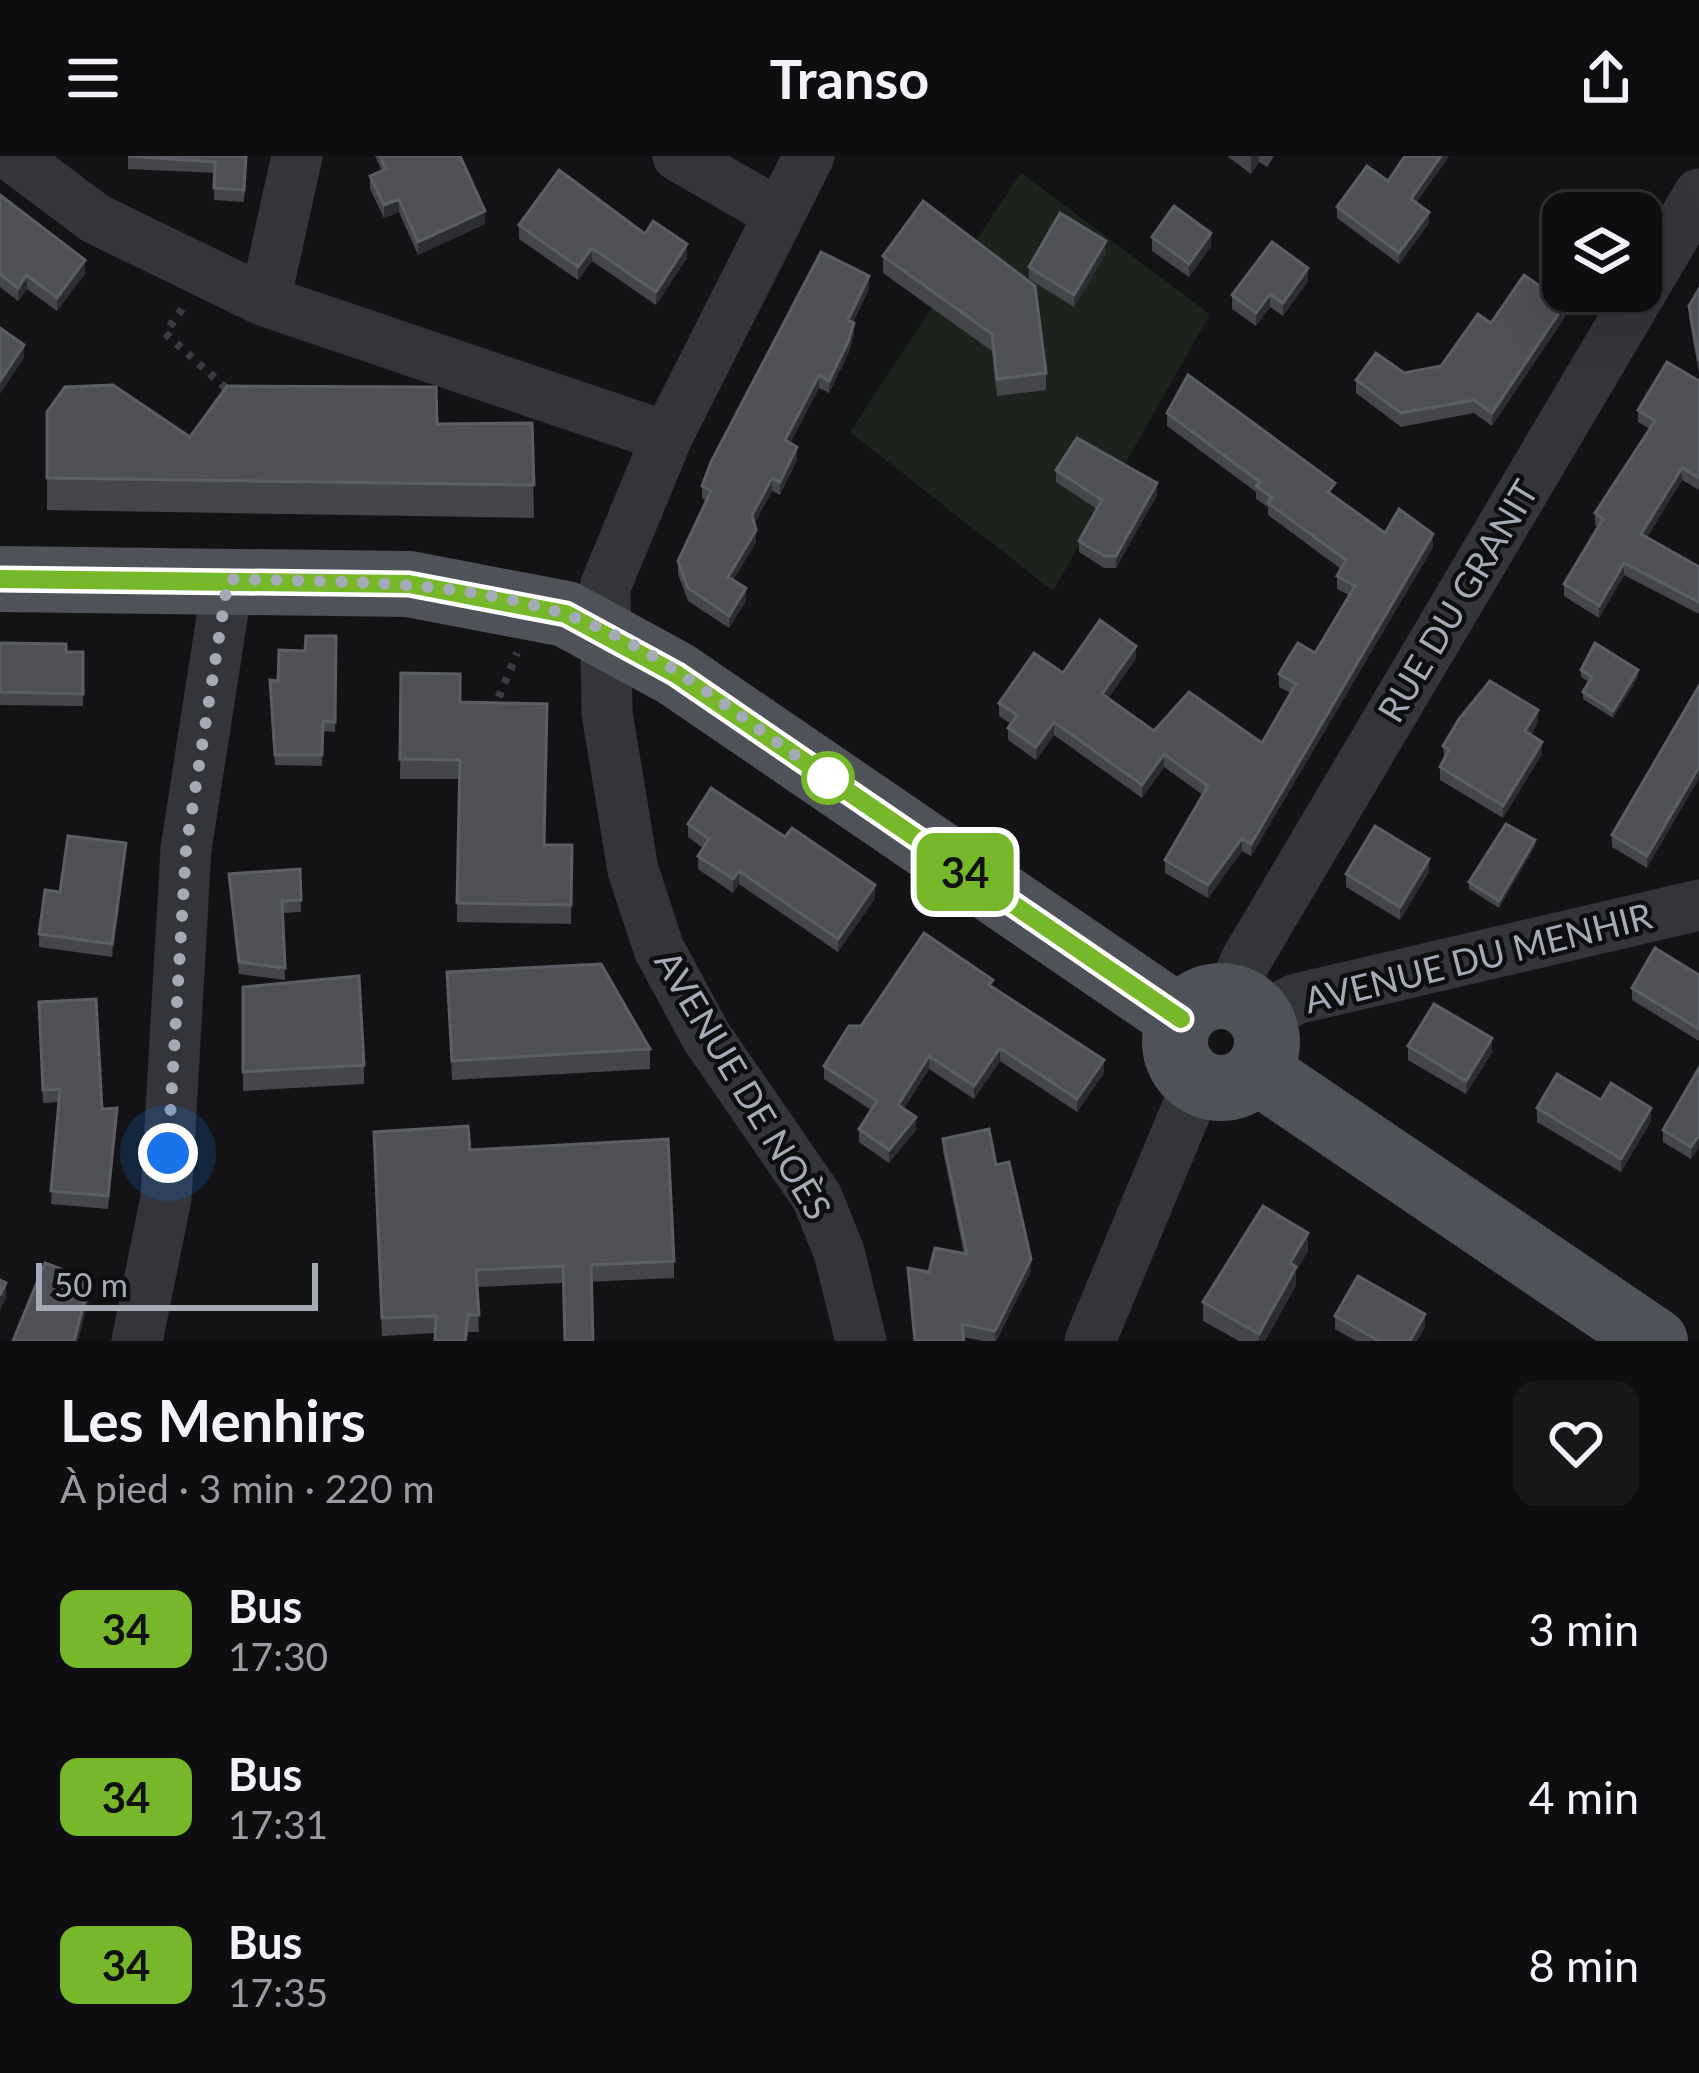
<!DOCTYPE html>
<html lang="fr">
<head>
<meta charset="utf-8">
<style>
	:root { --surface:#0e0e10; --page:#171719; --text:#f1f3f6; --muted:#9b9c9f; --line:#2e2e30 }
	body { margin:0; font-family:Lato,sans-serif; background:var(--page); color:var(--text); height:100vh; display:flex; flex-direction:column; font-size:45px; white-space:nowrap }
	* { box-sizing:border-box; margin:0 }
	p { font-size:39px; color:var(--muted) }
	.icon { flex:none; width:66px; height:66px; fill:none; stroke:currentColor; stroke-width:2; stroke-linecap:round; stroke-linejoin:round }
	.map { position:relative; height:1185px; overflow:hidden }
	.panel { display:flex; flex-direction:column; background:var(--surface); flex:1 }
	.panel>* { flex:none }
	.badge { padding:0 24px; border-radius:18px; font-size:42px; line-height:78px }
	.fabs { position:absolute; left:1542px; top:36px; display:grid; gap:24px }
	.fabs a { display:grid; place-items:center; width:120px; height:120px; border-radius:24px; background:var(--surface); box-shadow:0 12px 48px #0002,0 0 0 3px var(--line); font-size:60px }
	.scale { position:absolute; left:36px; bottom:30px; width:282px; box-sizing:border-box; padding-left:12px; border:6px solid #a4aab6; border-top:0; font-size:33px; line-height:42px; white-space:nowrap; color:#a4aab6; -webkit-text-stroke:9px #0e0e10; paint-order:stroke }
	.you { position:absolute; width:60px; height:60px; margin:-30px; border:9px solid #fff; border-radius:50%; background:#1a73e8; box-shadow:0 0 0 18px #1a73e833 }
	.map>.badge { position:absolute; translate:-50% -50%; box-shadow:0 0 0 6px #fff }
	.round { display:grid; place-items:center; flex:none; width:126px; height:126px; border-radius:24px; background:var(--page) }
	.headline { display:flex; align-items:center; justify-content:space-between; height:204px; padding:0 60px }
	h1 { font-size:57px; font-weight:700; line-height:90px }
	ul { padding:0; list-style:none }
	li { display:flex; align-items:center; gap:36px; height:168px; padding:0 60px }
	li div { flex:1 }
	li b { display:block; font-size:45px }
	li em { font-style:normal }
	li .badge { min-width:132px; font-weight:700; text-align:center }
	header { display:flex; justify-content:space-between; align-items:center; height:156px; padding:0 60px; background:var(--surface); font-size:54px; font-weight:700 }
	.map>svg:first-child { display:block }
	.green { fill:#1b231c }
	.lines { fill:none; stroke-linecap:round; stroke-linejoin:round }
	.path { stroke:#3a3c41; stroke-width:8; stroke-dasharray:6 9; stroke-linecap:butt }
	.minor { stroke:#34353a; stroke-width:51 }
	.major { stroke:#505259; stroke-width:66 }
	.wall { fill:#44464a }
	.shaded-wall { fill:#2c2d30 }
	.building { fill:#4f5056; stroke:#5c5e65; stroke-width:3 }
	.line-casing { stroke:#fff; stroke-width:27 }
	.line { stroke:#76b82a; stroke-width:18 }
	.walk { stroke:#a4aab6; stroke-width:12; stroke-dasharray:0 21.6 }
	.stop-dot { fill:#fff; stroke:#76b82a; stroke-width:6 }
	.labels { text-anchor:middle; stroke-width:9; stroke-linejoin:round; paint-order:stroke }
	.street-label { font-size:36px; fill:#a4aab6; stroke:#0e0e10 }
</style>
</head>
<body>
<header><svg class="icon" aria-label="menu" viewBox="0 0 24 24"><path d="M4 6h16M4 12h16M4 18h16"/></svg>Transo<svg class="icon" aria-label="share" viewBox="0 0 24 24"><path d="M12 15V3M7 8l5-5 5 5M5 13v7h14v-7"/></svg></header>
<div class="map">
<svg width="1699" height="1185" viewBox="0 0 1699 1185">
	<rect width="100%" height="100%" fill="#131315"/>
	<path class="green" d="M1021,17l189,141 -157,277 -203,-159z"/>
	<g class="lines">
		<path class="path" d="M182,153l-17,24 65,59
			M498,556v-13l19,-46"/>
		<path class="minor" d="M12,0l84,63 169,82 402,136
			M678,0l101,58
			M809,0l-142,281 -62,150 2,126 26,157 26,79 47,87 111,161 22,55 22,89
			M265,145l32,-145
			M1230,841l16,-37 453,-766
			M1260,862l36,-19 403,-94
			M137,1185l29,-143 20,-349 42,-270
			M1090,1185l108,-259"/>
		<path class="major" d="M0,423l409,5 157,30 110,60 505,345
			M1175 886a46 46 0 1 1 92 0a46 46 0 1 1-92 0Z
			M1257,915l398,270"/>
	</g>
	<path class="wall" d="M128,0h119l-3,46 -30,-2 1,-27 -87,-4z
		M375,0h85l25,68 -67,31 -19,-43 -15,6 -14,-29v-13l12,-5z
		M1227,0h47l-7,11 -8,-5 -8,12z
		M1405,0h44l-33,47 13,20 -30,41 -62,-46v-11l51,-26z
		M0,39l85,79 -28,37 -30,-22 -9,12 -18,-14z
		M519,69l126,9 42,24 -31,47 -64,-44 -14,19 -59,-41z
		M1152,81l59,9 -22,31 -37,-26z
		M1106,97l-32,54 -45,-28v-12z
		M883,100l163,117v17l-49,6 -5,-45 -109,-78z
		M1308,125l-25,35 -13,-9 -14,19 -24,-17v-14z
		M869,133l-16,33 1,13 -6,19 -19,39 -10,-5 -29,55 7,17 -17,35 -8,-4 -18,33 2,18 -23,38 13,21 -17,27 -41,-27 -10,-27v-13l28,-60 -4,-3v-12z
		M1699,133v84l-10,-55v-12z
		M1565,161l-73,109 -18,-13 -73,14 -45,-34v-13l85,-14 50,-43z
		M1699,225v109l-17,-10 -35,57 52,30v47l-75,-39 -25,43 -35,-22v-12l34,-57 -3,-2v-12l55,-84 -12,-7v-12z
		M47,256l143,25 247,-13 95,-1 2,95 -487,-8z
		M1167,257l167,83 51,37 48,14 -182,309 -9,-5 -34,47 -43,-25v-13l38,-65 -39,-28 -22,31 -88,-63 -18,25 -28,-20v-12l3,-4 -12,-8v-13l64,-30 73,-15 -28,41 46,32 108,12 29,-50 -12,-6v-13l36,-21 34,-58 -12,-6v-13l4,-7 -73,-54v-8l-12,-8v-7l-89,-66z
		M1056,314l101,25 -41,73h-12l-25,-16v-11l18,-32 -41,-27z
		M336,480l-1,96 -12,-1 -1,35 -47,-1 -5,-85 8,1 27,-30z
		M0,487l66,9h17v54l-83,-1z
		M1581,514l57,7 -25,41 -30,-19v-7l6,-10 -8,-5z
		M401,517l59,29 84,143h28l-1,79 -114,-2 2,-143h-59z
		M1699,530l-52,182 -35,-21v-12z
		M1538,566l-7,13 11,19 -39,64 -63,-38v-13l4,-8 -1,-13z
		M688,668l187,74 -37,54 -99,-68 -6,9 -35,-24v-13l5,-8 -15,-11z
		M1535,690l-36,62 -30,-19v-7z
		M126,699l-14,102 -73,-10v-13l21,-42z
		M300,713l1,43 -18,1 2,67 -46,-6 -10,-100z
		M1429,716l-29,48 -54,-33v-13z
		M447,816l203,77v20l-198,11z
		M1699,819v66l-67,-41v-12z
		M243,831l121,78v19l-121,7z
		M993,831l111,86 -27,39 -77,-51 -26,38 -45,-30 -26,40 13,21 -27,33 -30,-21v-13l12,-19 -47,-31v-13l37,-40z
		M39,859l63,94 15,12 -9,88 -57,-5 8,-102 -16,1z
		M1408,890l84,6 -26,42 -58,-34z
		M1699,912l-8,91 -28,-17v-12z
		M1601,944l50,21 -30,51 -84,-50v-14z
		M943,983l53,26 35,106 -35,70h-13l-20,-4v4h-49l-6,-73 21,4 35,-18 -21,-103z
		M374,993l96,1 204,111v17l-197,9 2,45h-11l-1,9h-32v-8l-53,3z
		M1308,1095l-12,20v14l-31,56h-26l-36,-20v-19z
		M1335,1160l90,11 -8,14h-61l-21,-12z"/>
	<path class="shaded-wall" d="M1251,0h8v6l-8,12z
		M1441,0h8l-38,54v-11z
		M399,43v13l-15,6v-13z
		M485,55v13l-67,31v-13z
		M1429,56v11l-30,41v-11z
		M1211,77v13l-22,31v-13z
		M1106,85v12l-32,54v-12z
		M687,88v14l-31,47v-13z
		M592,92v13l-14,19v-13z
		M85,104v14l-28,37v-13z
		M1308,112v13l-25,35v-13z
		M27,119v14l-9,12v-13z
		M869,120v13l-21,44v-13z
		M1270,138v13l-14,19v-13z
		M1565,148v13l-73,109v-13z
		M854,167v12l-6,19 -19,39v-12z
		M24,189v13l-24,36v-13z
		M819,219v13l-34,65v-13z
		M797,291v13l-17,35v-13z
		M1682,312v12l-41,66v-12z
		M772,322v13l-20,37v-13z
		M1157,327v12l-41,73v-12z
		M756,374v12l-28,47v-12z
		M1433,378v13l-182,309v-12z
		M1624,407v12l-25,43v-12z
		M746,432v13l-17,27v-12z
		M1136,490v12l-34,49v-13z
		M1638,514v7l-25,41v-7z
		M1538,554v12l-13,22v-13z
		M1054,566v13l-18,25v-13z
		M1542,586v12l-39,64v-12z
		M1164,598v13l-22,31v-13z
		M1699,611v12l-52,89v-12z
		M1242,682v13l-34,47v-13z
		M1535,684v6l-36,62v-7z
		M126,687v12l-14,102v-13z
		M1429,703v13l-29,48v-13z
		M739,715v13l-6,9v-14z
		M875,729v13l-37,54v-13z
		M1492,882v14l-26,42v-13z
		M1000,892v13l-26,38v-13z
		M929,900v13l-31,49v-13z
		M1104,904v13l-27,39v-13z
		M1651,952v13l-30,51v-13z
		M916,961v13l-27,33v-13z
		M1699,979v12l-8,12v-12z
		M1308,1077v18l-12,20v14l-31,56h-6v-7l31,-71z
		M1031,1103v12l-36,70v-10z
		M90,1124v15l-12,46h-4z
		M6,1127v15l-6,13v-16z
		M1425,1158v13l-8,14h-7z"/>
	<path class="building" d="M128,0h118l-2,34 -30,-2 1,-26z
		M380,0h80l25,55 -67,31 -19,-43 -15,6 -14,-29 16,-7z
		M1405,0h36l-30,43 18,13 -30,41 -62,-46 30,-41 21,15z
		M559,14l86,64 8,-13 34,23 -31,48 -64,-44 -14,19 -59,-42z
		M0,39l85,65 -28,38 -30,-23 -9,13 -18,-14z
		M923,45l112,85 11,87 -49,6 -5,-45 -109,-78z
		M1174,50l37,27 -22,31 -37,-27z
		M1060,57l46,28 -32,54 -45,-28z
		M1272,86l36,26 -25,35 -13,-9 -14,19 -24,-18z
		M821,96l48,24 -21,44 6,3 -6,19 -19,39 -10,-6 -34,65 12,7 -17,35 -8,-4 -20,37 4,15 -28,47 18,11 -17,28 -41,-28 -10,-27 33,-70 -9,-5 9,-24z
		M1524,119l41,29 -73,109 -18,-13 -73,13 -45,-33 20,-27 28,20 37,-7 37,-52 13,9z
		M1699,133v72l-10,-55z
		M0,172l24,17 -24,36z
		M1667,206l32,19v97l-17,-10 -41,66 58,33v35l-75,-39 -25,43 -35,-22 39,-65 -8,-6 60,-92 -17,-11z
		M1188,219l147,108 -7,9 57,41 14,-24 34,25 -182,310 -9,-6 -34,47 -43,-25 43,-74 -44,-32 -22,31 -88,-63 -18,25 -28,-19 9,-13 -18,-12 35,-50 29,20 37,-53 36,26 -34,48 52,37 35,-39 73,51 34,-59 -17,-10 10,-17 9,-14 17,10 40,-67 -18,-10 9,-16 -78,-57 4,-6 -16,-11 4,-4 -93,-69z
		M113,229l77,52 37,-51 209,1 1,37 95,-1 2,62 -487,-7v-66l18,-25z
		M1077,282l80,45 -41,73h-12l-25,-15 23,-41 -46,-30z
		M306,480h30l-1,86 -12,-1 -1,34h-47l-5,-75 8,1 1,-31 26,1z
		M0,487l66,1v8h17v42l-83,-2z
		M1595,487l43,27 -25,41 -30,-19 9,-15 -11,-7z
		M401,517l59,1v28l87,2 -3,141h28l-1,60 -114,-2 3,-143 -60,-1z
		M1490,525l48,29 -13,21 17,11 -39,64 -63,-39 9,-17 -6,-4 16,-27z
		M1699,530v81l-52,89 -35,-21z
		M711,632l74,49 7,-9 83,57 -37,54 -99,-68 -6,8 -35,-23 11,-17 -21,-15z
		M1506,668l29,16 -36,61 -30,-19z
		M1375,670l54,33 -29,48 -54,-33z
		M68,680l58,7 -14,101 -73,-10 6,-44 15,2z
		M300,713l1,31 -19,1 3,67 -46,-6 -10,-88z
		M924,777l69,47 -4,5 115,75 -27,39 -77,-51 -26,38 -45,-30 -31,49 18,12 -27,33 -30,-21 18,-28 -53,-35 25,-40h12z
		M1655,792l44,27v54l-67,-41z
		M601,808l49,85 -198,12 -5,-89z
		M359,820l5,89 -121,7v-85z
		M96,843l6,110 15,-1 -9,88 -57,-5 9,-102 -17,1 -4,-88z
		M1434,848l58,34 -26,43 -58,-35z
		M1699,912v67l-8,12 -28,-17z
		M1557,918l44,26 10,-17 40,25 -30,51 -84,-51z
		M468,970l2,24 198,-11 6,122 -83,4 2,76h-28l-2,-75 -87,4 3,45h-11l-3,26h-30l1,-25 -54,2 -8,-186z
		M989,973l7,36 13,-3 22,97 -36,72 -33,-7 2,17h-49l-7,-73 21,4 6,-24 32,6 -24,-115z
		M1263,1050l45,27 -18,30 6,4 -37,67 -56,-32z
		M45,1107l45,17 -16,61h-61z
		M1358,1120l67,38 -15,27h-31l-44,-25z
		M0,1124l6,3 -6,12z"/>
	<g class="lines">
		<g class="line-casing">
			<path id="line" d="M0,423l409,5 157,30 110,60 505,345"/>
		</g>
		<use href="#line" class="line"/>
		<path class="walk" d="M168,997l18,-304 42,-270c112,3 228,0 336,35 91,29 184,111 264,164"/>
	</g>
	<circle class="stop-dot" cx="828" cy="622" r="24"/>
	<g class="labels">
		<g class="street-label">
			<text transform="translate(1458 445) rotate(-59)" y="13">RUE DU GRANIT</text>
			<text transform="translate(1478 802) rotate(-14)" y="13">AVENUE DU MENHIR</text>
			<text transform="translate(743 929) rotate(59)" y="13">AVENUE DE NOÈS</text>
		</g>
	</g>
</svg>
<div class="fabs">
<a><svg class="icon" aria-label="layers" viewBox="0 0 24 24"><path d="M12 4l9 5-9 5-9-5zM3 14l9 5 9-5"/></svg></a>
</div>
<div class="scale">50 m</div>
<div class="you" style="left:168px;top:997px"></div>
<b class="badge" style="left:965px;top:716px;background:#76b82a;color:#111">34</b>
</div>
<section class="panel">
<div class="headline"><div><h1>Les Menhirs</h1><p>À pied · 3 min · 220 m</p></div><a class="round"><svg class="icon" aria-label="heart" viewBox="0 0 24 24"><path d="M12 20l-8-8c-3-5 5-10 8-4 3-6 11-1 8 4z"/></svg></a></div>
<ul>
<li><span class="badge" style="background:#76b82a;color:#111">34</span><div><b>Bus</b><p>17:30</p></div><em>3 min</em></li>
<li><span class="badge" style="background:#76b82a;color:#111">34</span><div><b>Bus</b><p>17:31</p></div><em>4 min</em></li>
<li><span class="badge" style="background:#76b82a;color:#111">34</span><div><b>Bus</b><p>17:35</p></div><em>8 min</em></li>
</ul>
</section>
</body>
</html>
